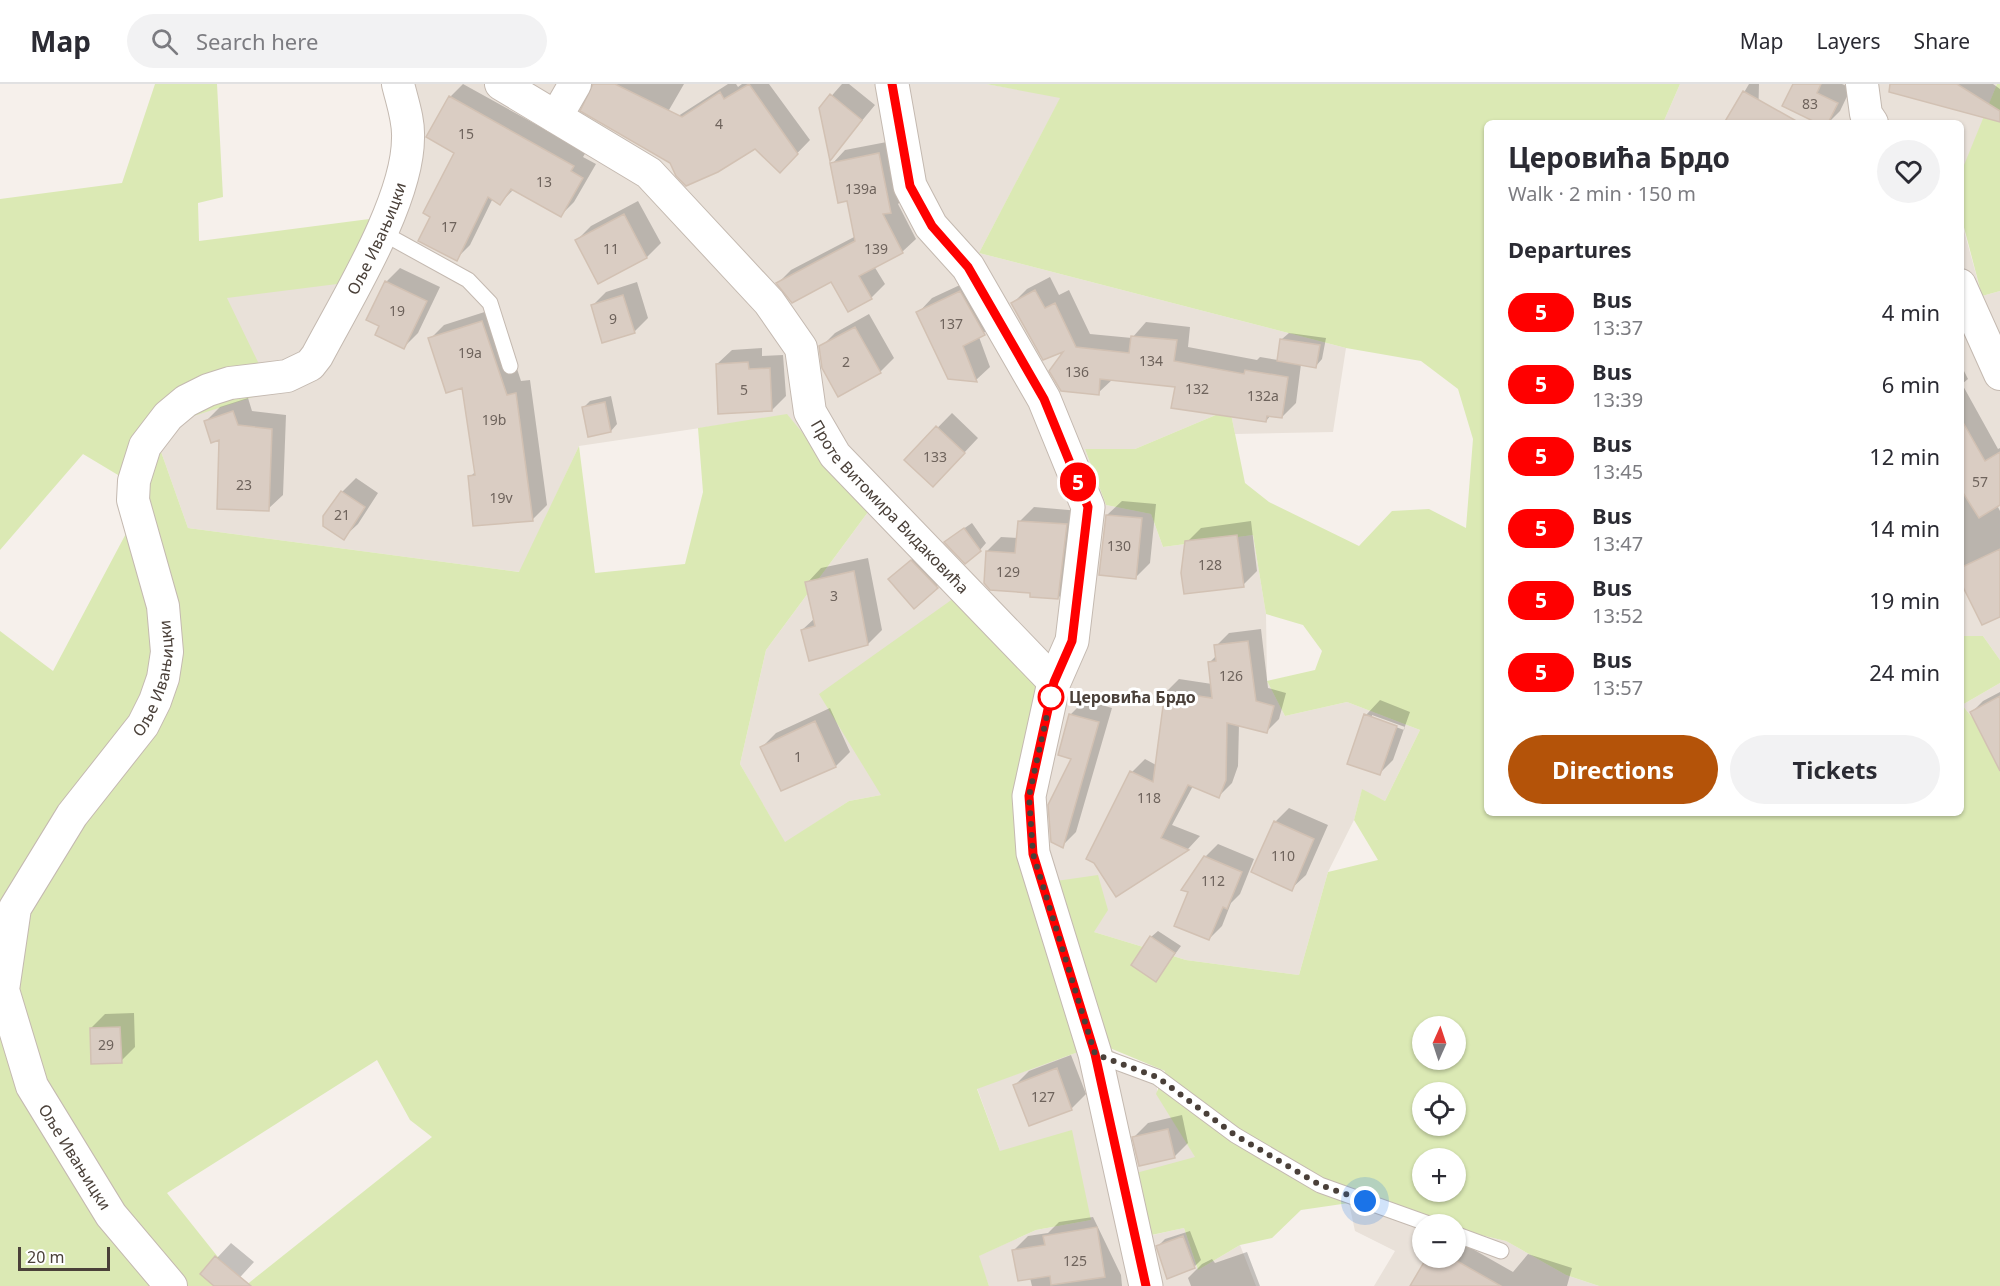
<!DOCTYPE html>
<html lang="en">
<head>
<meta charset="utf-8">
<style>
	:root { --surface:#fff; --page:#f2f2f3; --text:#2b2b33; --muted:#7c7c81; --line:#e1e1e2; --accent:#b45309 }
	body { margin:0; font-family:"Noto Sans",sans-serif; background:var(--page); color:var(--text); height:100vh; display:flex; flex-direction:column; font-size:22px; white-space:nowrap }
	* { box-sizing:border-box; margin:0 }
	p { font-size:20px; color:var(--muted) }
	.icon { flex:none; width:33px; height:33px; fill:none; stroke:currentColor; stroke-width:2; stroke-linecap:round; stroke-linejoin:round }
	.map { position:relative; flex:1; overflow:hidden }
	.drawer { position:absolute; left:1484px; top:36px; width:480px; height:696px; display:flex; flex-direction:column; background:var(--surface); border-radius:9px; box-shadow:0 2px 4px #0004 }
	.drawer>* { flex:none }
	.badge { padding:0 12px; border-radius:20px; font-size:21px; line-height:39px }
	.needle { width:39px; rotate:3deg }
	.tools { position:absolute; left:1412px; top:932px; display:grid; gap:12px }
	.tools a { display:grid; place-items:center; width:54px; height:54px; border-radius:50%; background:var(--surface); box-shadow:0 2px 4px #0004; font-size:30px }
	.scale { position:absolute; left:18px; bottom:15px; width:92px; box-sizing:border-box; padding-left:6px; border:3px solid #4a4039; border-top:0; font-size:16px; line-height:21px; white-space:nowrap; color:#4a4039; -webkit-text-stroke:4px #fff; paint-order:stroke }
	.you { position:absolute; width:30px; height:30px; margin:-15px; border:4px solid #fff; border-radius:50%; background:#1a73e8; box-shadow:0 0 0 9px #1a73e833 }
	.map>.badge { position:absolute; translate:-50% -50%; box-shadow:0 0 0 3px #fff }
	h2 { padding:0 24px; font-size:22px; line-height:54px }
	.round { display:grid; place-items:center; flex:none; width:63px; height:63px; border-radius:32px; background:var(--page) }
	.headline { display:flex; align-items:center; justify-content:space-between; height:102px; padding:0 24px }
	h1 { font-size:28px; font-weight:700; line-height:45px }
	.primary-button { display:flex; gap:12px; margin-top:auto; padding:12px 24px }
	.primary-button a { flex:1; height:69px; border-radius:36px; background:var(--accent); color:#fff; font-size:24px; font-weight:700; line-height:69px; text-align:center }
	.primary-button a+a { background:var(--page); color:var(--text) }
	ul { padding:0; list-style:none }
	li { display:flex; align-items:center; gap:18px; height:72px; padding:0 24px }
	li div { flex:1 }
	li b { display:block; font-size:22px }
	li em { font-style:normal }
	li .badge { min-width:66px; font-weight:700; text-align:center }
	header { display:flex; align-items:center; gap:36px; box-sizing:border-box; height:84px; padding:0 30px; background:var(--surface); border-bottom:2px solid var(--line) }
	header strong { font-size:28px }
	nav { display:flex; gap:33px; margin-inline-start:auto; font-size:21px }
	.search { width:420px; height:54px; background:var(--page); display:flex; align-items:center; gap:15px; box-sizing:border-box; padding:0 21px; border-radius:33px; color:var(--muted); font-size:22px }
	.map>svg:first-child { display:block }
	.residential { fill:#e9e1d9 }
	.green { fill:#dbe9b4; fill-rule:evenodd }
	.shadow { fill:#0003; fill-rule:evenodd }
	.building { fill:#dacdc3; stroke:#d2c1b3; stroke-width:1.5 }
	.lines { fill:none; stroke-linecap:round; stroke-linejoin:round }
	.service-casing { stroke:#c4b9b0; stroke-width:17 }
	.minor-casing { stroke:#c4b9b0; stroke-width:34 }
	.tertiary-casing { stroke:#c4b9b0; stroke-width:35 }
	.service { stroke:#fff; stroke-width:15 }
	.minor { stroke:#fff; stroke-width:32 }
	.tertiary { stroke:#fff; stroke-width:33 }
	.line-casing { stroke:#fff; stroke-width:14 }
	.line { stroke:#f00; stroke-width:9 }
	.walk { stroke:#4a4039; stroke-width:6; stroke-dasharray:0 10.8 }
	.stop-dot { fill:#fff; stroke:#f00; stroke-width:3 }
	.labels { text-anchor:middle; stroke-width:6; stroke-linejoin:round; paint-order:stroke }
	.number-label { font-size:14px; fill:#6e635c }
	.street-label { font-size:16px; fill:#4a4039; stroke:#fff }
	.stop-label { font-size:16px; font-weight:bold; fill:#4a4039; stroke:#fff; text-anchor:start }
</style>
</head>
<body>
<header>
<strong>Map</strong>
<div class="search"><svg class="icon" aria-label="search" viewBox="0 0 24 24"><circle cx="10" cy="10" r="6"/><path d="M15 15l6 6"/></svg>Search here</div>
<nav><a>Map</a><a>Layers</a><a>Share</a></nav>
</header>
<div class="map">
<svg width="2000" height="1202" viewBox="0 0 2000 1202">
	<rect width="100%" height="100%" fill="#f6f0eb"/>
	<path class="residential" d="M410,0h576l75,13 -82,156 367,95 -13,84 -98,2 -5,-25 -95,40h-50l21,56 45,9 12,33 90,-12 13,79 1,67 18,35 62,-14 73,28 -35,71 -23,-11 -8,30 -26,52 -29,103 -113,-15 -92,-28 -38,-51 -175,-86 -32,6 -64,42 -45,-79 26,-114 102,-138 -81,-97 -208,31 -59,126 -332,-44 -35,-99 74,-131 150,-80z
		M1680,0h317l-36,91 -1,-52h-297z
		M1960,132l22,80 18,-5v369l-17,-24h-22z
		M2000,599v68l-38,-46z
		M1105,962l52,31v17l39,64 -48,78 36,-8 14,42 42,-25 16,41h-267l-11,-30 58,-26 55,-10 -91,-69 -23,-63 104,-37z
		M1349,1119l73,21v33h33v-28l51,12 60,34 33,11h-225l21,-35 -40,-20z"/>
	<path class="green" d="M155,0h62l6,113 -25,6 1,38 178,-23 -24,64 -126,16 45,93 -119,38 35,99 331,44 60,-126 16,127 90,-9 18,-72 -5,-64 89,-14 81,98 -102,138 -26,114 45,78 64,-41 32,-6 -62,-101 152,-108 76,73 -26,128 35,94 42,-6 10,35 -14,22 92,28 113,15 29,-103 50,-12 -24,-40 8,-31 23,12 35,-71 -73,-28 -62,14 -18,-35 48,-11 7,-19 -19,-26 -37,-11 -13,-79 -90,12 -12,-33 -45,-9 -21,-56h50l95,-40 15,74 24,19 90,44 33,-35 37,-2 37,19 7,-89 -15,-50 -37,-28 -75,-13 -367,-95 81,-155 -74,-14h694l-17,39h-177v690h474l1,-177h22l17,24v23l-38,22 38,46v535h-401l-33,-11 -60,-34 -51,-12v-5h-19l-87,-21 -48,7 -29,28 -32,7 -42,25 -14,-42 -37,8 -11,-63 59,-16 -39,-63 9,-23 -60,-25 -24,5 -104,38 23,62 72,-21 19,90 -55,10 -57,26 10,30h-744l187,-149 -22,-17 -33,-60 -210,133 74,93h-241v-655l53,40 77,-145 -12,-51 -35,-21 -83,96v-351l122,-16zM1422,942h33v33h-33zM1422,1008h33v33h-33zM1422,1074h33v33h-33z
		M1997,0h3v207l-18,5 -21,-80 -1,-41z"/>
	<path class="shadow" d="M463,0l123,68 -3,5 13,7 -22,38 -13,13 -47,-26 -14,14 -7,-5 -23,47 -14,14 -24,-42 24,-64 -6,-56z
		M593,0h91l-26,45 70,-45h8l2,3 4,-3h27l41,56 -30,31 -25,-24 -83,15z
		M842,0h7l26,21 -44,53 -11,-49z
		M1749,0h10l-1,39h-32z
		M1794,0h48l9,4 -11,23 -12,12h-7z
		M1913,0h80l7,5v32z
		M892,57l12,57 -6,6 18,35 -14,13 -28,14 11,18 -14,14 -22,12 -18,-30 -53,3 13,-13 65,-34 -8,-36 -16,-36 13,-14z
		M638,117l23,42 -14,14 -48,25 -22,-42 14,-14z
		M400,184l40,19 -22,46 -14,14 -23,-22 5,-43z
		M1050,193l9,18 10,-5 21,44 42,4 14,-16 44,5 -2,20 69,13 3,-3 18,3 4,-21 7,-6 37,5 -4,21 -6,7 -15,-2 -5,39 -14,14 -11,-2 -5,6 -90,-35 -63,-7 -15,14 -30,-44 -55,-46 14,-14z
		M975,194l23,42 -19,17 11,30 -14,13 -27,-2 -31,-65 14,-15z
		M637,198l11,36 -14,14 -42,-26 14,-14z
		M497,224l24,73 9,-1 17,125 -14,14 -63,-42 6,-6 -12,-85 -34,-47 14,-14z
		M869,230l25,44 -14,14 -59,-25 14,-14z
		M762,264v8l21,-1 3,41 -14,14 -55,-46 15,-14z
		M1960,279l8,16 -6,5 36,65 2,-1v55l-3,2 3,6v104l-40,-37z
		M611,312l6,28 -6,7 -27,-24 6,-6z
		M248,314l4,13 34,4 -3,80 -15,14 -47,-71 -15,-17 14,-14z
		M952,329l26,25 -31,33 -41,-11z
		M356,394l22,15 -20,31 -15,14 -1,-46z
		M1122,417l34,3 -6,59 -14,14 -29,-62z
		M1034,423l46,4 -8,73 -14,14 -26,-6 -45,-41 14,-14 17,1 2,-17z
		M1251,437l6,50 -14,14 -56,-43 14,-14z
		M972,439l14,20 -6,7 -27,-14z
		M926,463l25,26 -37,34 -24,-28z
		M868,474l14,72 -14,14 -66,-14 13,-12 -8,-35 14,-15z
		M1261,545l7,59 18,5 -7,26 -13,13 -27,-8 -1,42 -6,17 -13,13 -26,-10 -21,39 28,11 -12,13 -71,46 15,-123 13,-13 11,6 10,-73 13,-13 33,5 -3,-21 8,-8 -1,-9 13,-13z
		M2000,608v46l-28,-26 11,-11z
		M1085,616l27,8 -36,124 -14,14 11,-88 -13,-4 11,-40z
		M1380,616l30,12 -17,48 -14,14 -13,-59zM1372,631l33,12 -1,3 -32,-12z
		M830,624l20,44 -14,14 -74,-19 14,-14z
		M1289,724l39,17 -22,50 -15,14 -16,-67z
		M1218,760l36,15 -14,35 -9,9 -9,23 -13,13 -4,-82z
		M1158,847l23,15 -25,34 -5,-43z
		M134,929l1,34 -14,14 -30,-33 14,-14z
		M1071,971l15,39 -14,14 -42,16 -15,-39 14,-14z
		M1182,1031l6,28 -14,14 -40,-20 14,-14z
		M1093,1133l28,58 1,11h-90l-2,-8 -16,-28 14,-14 20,-3 11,-11z
		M1190,1147l11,29 -7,7 -36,-21 7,-7z
		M1455,1155l58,33 15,-18 44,14 -5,18h-156l17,-29h27z
		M231,1159l23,19 -22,24h-16l-14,-12z
		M1247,1168l13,34h-69l-3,-8 14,-14 10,-5 3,4z"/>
	<path class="building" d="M593,0h22l67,33 38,-25 4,7 25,-15 49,70 -18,19 -25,-24 -37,23 -32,14 -10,-10 -6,-13 -90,-52z
		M1793,0h28l-4,9 21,10 -10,20h-11l-35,-17z
		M1890,0h67l43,27v11l-111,-30z
		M1743,7l57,32h-76z
		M830,10l32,26 -32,41 -11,-53z
		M449,12l125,70 -3,5 12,7 -22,39 -50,-28 -11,16 -12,-8 -31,64 -39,-20 12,-24 -7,-4 31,-60 -28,-16z
		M879,69l12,60 -8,1 20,39 -44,23 13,23 -24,13 -17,-30 -39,21 -16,-20 79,-42 -8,-40 -9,2 -8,-40z
		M624,130l23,44 -49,26 -23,-44z
		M385,197l42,20 -23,48 -29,-14 4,-9 -13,-6z
		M1035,206l10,18 10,-5 21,44 53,6 2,-17 46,4 -3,21 70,13 1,-4 43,7 -6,41 -15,-2 -1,6 -95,-14 4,-21 -75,-8 -1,16 -38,-4 -12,-20 14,-19 -20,8 -32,-57z
		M960,207l25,44 -22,11 14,36 -29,-3 -32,-67z
		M623,211l12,38 -33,10 -11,-38z
		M482,237l25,74 9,-2 17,128 -60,5 -5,-50 7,-1 -13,-87 -16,5 -18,-55z
		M855,243l26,46 -43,24 -16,-29 -3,-22z
		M1280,255l40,6 -4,23 -39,-7z
		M748,278l1,7 21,-1 2,43 -54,3 -2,-50z
		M605,318l6,30 -23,5 -6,-30z
		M233,327l5,14 34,4 -3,82 -52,-2 2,-69 -8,3 -7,-22z
		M1960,333l25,44 15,-9v53l-21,13 -19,-30z
		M936,342l29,27 -32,34 -29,-27z
		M341,407l24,16 -21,33 -21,-14v-10z
		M1106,431l36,3 -6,61 -37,-4z
		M1018,437l49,3 -9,75 -28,-2v-4l-40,-3 -6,-7 2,-32 29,2z
		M964,444l17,23 -16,13 -21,-22z
		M1237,451l7,52 -60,7 -3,-21 4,-32z
		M2000,465v68l-18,8 -22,-44v-13z
		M911,476l27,28 -24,21 -26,-30z
		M854,487l14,74 -59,16 -8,-31 14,-4 -10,-44z
		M1248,557l8,60 18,5 -7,27 -40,-10 -1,57 -7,18 -31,-13 -27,53 28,12 -73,47 -22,-34 -8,-4 44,-88 23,11 12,-91 47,7 -4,-36 8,-1 -2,-16z
		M2000,612v75l-30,-59z
		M1069,630l30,8 -36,126 -12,-6 -3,-37 23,-46 -13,-4z
		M1364,630l33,12 -17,49 -33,-11z
		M815,637l21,46 -55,24 -21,-44z
		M1274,737l40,18 -22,52 -41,-19z
		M1204,772l38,16 -15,37 -4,-2 -14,33 -35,-14 14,-34 -7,-2z
		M1150,852l25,17 -19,29 -25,-17z
		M120,943l2,36 -31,1 -1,-36z
		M1057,984l15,42 -43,16 -16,-41z
		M1168,1045l7,29 -36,8 -7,-29z
		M1097,1143l8,50 -54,8 -1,-9 -32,5 -6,-31 33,-5 -2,-9z
		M1183,1152l12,32 -28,11 -11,-33z
		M215,1172l36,30h-37l-14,-12z
		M1427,1173h23l51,29h-91z"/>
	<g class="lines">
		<g class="service-casing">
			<path id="service" d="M381,148l87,48 22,23 20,63
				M1095,970l62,23 78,58 85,50 109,39
				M1455,1150l46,17"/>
		</g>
		<g class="minor-casing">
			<g id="minor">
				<path id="s1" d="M501,0l148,89 120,129 32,46 9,64 25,43 219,227"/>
				<path d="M1862,0l4,30 6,9"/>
				<path d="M556,33l19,-33"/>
				<path d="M1960,201l40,89"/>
				<path id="s2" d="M171,1202l-60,-71 -79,-129 -29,-96 12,-82 57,-93 71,-90 12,-24 8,-23 4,-26 -4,-46 -30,-106 1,-19 11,-35 23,-30 18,-15 22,-11 22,-7 57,-7 23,-11 7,-9c30,-57 91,-155 91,-218 1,-18 -6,-37 -10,-54"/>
			</g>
		</g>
		<g class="tertiary-casing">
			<path id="tertiary" d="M892,0l18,102 21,40 37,41 76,132 44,108 -16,134 -18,41 -25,114 4,57 62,201 51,232"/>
		</g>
		<use href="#service" class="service"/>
		<use href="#minor" class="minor"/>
		<use href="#tertiary" class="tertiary"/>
	</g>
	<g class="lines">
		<g class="line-casing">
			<path id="line" d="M892,0l18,102 22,40 36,41 76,132 44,108 -16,134 -18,41 -25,114 4,58 62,200 51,232"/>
		</g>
		<use href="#line" class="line"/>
		<path class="walk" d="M1051,613l-22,99 4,58 62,200 62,23 78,58 85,50 45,16"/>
	</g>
	<circle class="stop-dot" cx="1051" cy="613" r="12"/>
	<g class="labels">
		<g class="number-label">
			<text x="1810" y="25">83</text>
			<text x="719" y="45">4</text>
			<text x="466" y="55">15</text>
			<text x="544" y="103">13</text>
			<text x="861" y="110">139a</text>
			<text x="449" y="148">17</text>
			<text x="611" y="170">11</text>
			<text x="876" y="170">139</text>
			<text x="397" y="232">19</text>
			<text x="613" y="240">9</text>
			<text x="951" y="245">137</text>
			<text x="470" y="274">19a</text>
			<text x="1151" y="282">134</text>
			<text x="846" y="283">2</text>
			<text x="1077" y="293">136</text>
			<text x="1197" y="310">132</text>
			<text x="744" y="311">5</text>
			<text x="1263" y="317">132a</text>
			<text x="494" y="341">19b</text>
			<text x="935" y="378">133</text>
			<text x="1980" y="403">57</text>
			<text x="244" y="406">23</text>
			<text x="501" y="419">19v</text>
			<text x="342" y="436">21</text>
			<text x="1119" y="467">130</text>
			<text x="1210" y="486">128</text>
			<text x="1008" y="493">129</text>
			<text x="834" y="517">3</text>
			<text x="1231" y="597">126</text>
			<text x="798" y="678">1</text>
			<text x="1149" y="719">118</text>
			<text x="1283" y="777">110</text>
			<text x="1213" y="802">112</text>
			<text x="106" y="966">29</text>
			<text x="1043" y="1018">127</text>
			<text x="1075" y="1182">125</text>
		</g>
		<g class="street-label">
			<text dy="6" stroke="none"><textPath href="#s2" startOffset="1276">Оље Ивањицки</textPath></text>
			<text dy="6" stroke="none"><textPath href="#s1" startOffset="594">Проте Витомира Видаковића</textPath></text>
			<text dy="6" stroke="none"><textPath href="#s2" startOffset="700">Оље Ивањицки</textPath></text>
			<text transform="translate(75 1073) rotate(58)" y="6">Оље Ивањицки</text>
		</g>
		<g class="stop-label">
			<text x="1069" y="619">Церовића Брдо</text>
		</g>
	</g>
</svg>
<div class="tools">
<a><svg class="needle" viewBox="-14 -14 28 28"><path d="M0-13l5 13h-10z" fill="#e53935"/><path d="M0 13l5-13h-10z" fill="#7c7c81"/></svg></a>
<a><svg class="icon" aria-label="locate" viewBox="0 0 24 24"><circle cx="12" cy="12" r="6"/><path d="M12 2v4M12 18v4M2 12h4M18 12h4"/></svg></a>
<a>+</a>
<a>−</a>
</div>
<div class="scale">20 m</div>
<div class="you" style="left:1365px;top:1117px"></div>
<b class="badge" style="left:1078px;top:398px;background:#f00;color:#fff">5</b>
<section class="drawer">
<div class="headline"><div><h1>Церовића Брдо</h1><p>Walk · 2 min · 150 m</p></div><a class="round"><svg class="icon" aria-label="heart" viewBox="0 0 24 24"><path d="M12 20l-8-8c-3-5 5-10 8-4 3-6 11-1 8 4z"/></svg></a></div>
<h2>Departures</h2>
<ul>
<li><span class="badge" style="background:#f00;color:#fff">5</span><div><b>Bus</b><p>13:37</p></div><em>4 min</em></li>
<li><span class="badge" style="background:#f00;color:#fff">5</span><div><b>Bus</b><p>13:39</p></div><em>6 min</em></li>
<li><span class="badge" style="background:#f00;color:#fff">5</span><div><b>Bus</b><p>13:45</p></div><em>12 min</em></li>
<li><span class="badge" style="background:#f00;color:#fff">5</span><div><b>Bus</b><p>13:47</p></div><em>14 min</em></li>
<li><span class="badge" style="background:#f00;color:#fff">5</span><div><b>Bus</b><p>13:52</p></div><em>19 min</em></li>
<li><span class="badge" style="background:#f00;color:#fff">5</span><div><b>Bus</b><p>13:57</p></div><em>24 min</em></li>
</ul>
<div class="primary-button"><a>Directions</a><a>Tickets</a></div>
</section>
</div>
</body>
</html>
